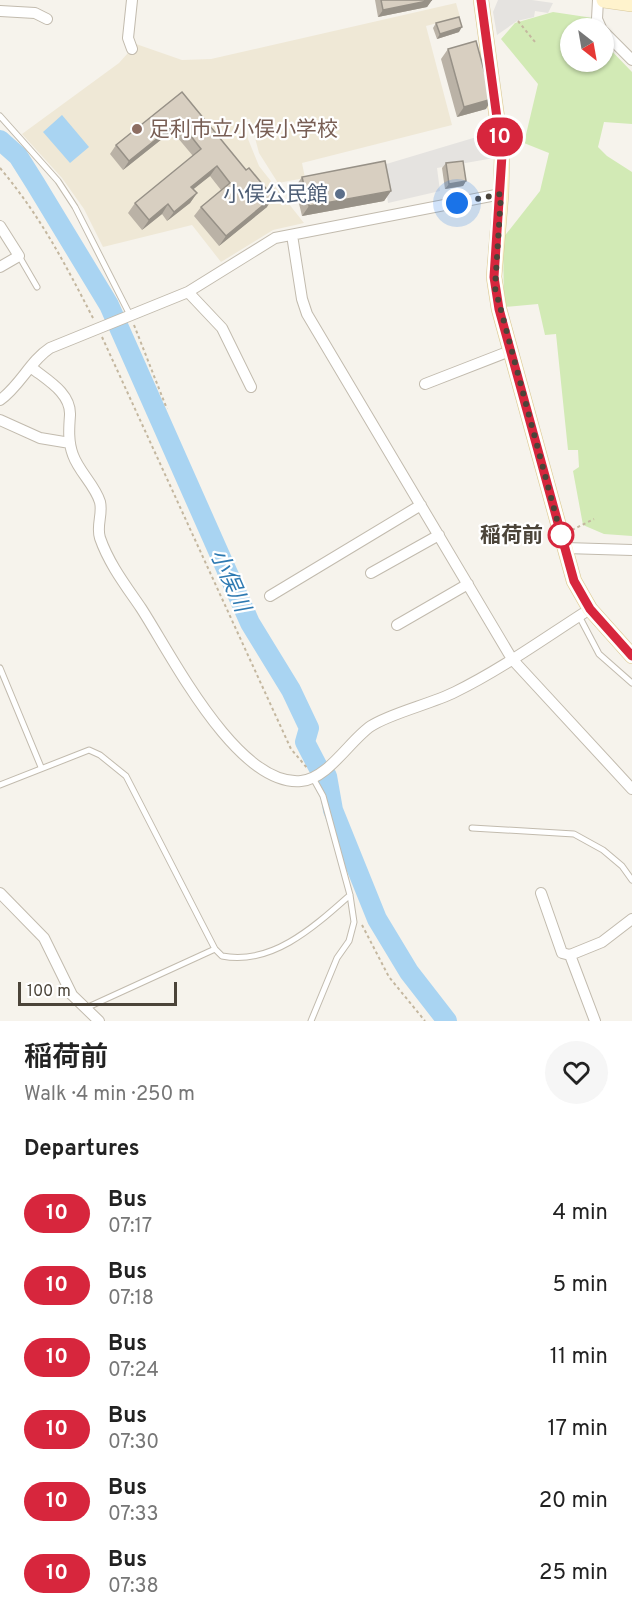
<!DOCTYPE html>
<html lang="en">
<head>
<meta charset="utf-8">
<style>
	:root { --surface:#fff; --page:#f6f6f6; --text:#222; --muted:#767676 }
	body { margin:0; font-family:Overpass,"Noto Sans JP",sans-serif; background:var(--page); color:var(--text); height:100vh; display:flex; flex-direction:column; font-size:22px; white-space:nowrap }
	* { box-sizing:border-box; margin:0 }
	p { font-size:20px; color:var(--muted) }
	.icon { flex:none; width:33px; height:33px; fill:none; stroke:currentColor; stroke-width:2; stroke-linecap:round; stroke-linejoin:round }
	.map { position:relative; height:1021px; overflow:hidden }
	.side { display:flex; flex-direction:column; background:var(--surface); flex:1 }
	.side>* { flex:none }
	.badge { padding:0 12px; border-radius:20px; font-size:21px; line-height:39px }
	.needle { width:39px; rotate:149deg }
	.tools { position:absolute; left:560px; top:18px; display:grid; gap:12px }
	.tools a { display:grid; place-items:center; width:54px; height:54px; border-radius:50%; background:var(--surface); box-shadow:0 2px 4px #0004; font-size:30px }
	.scale { position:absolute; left:18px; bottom:15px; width:159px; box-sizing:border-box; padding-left:6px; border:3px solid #4b4439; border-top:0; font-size:16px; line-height:21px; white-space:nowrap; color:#4b4439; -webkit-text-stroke:4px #fff; paint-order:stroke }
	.you { position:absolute; width:30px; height:30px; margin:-15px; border:4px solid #fff; border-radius:50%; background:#1a73e8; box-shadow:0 0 0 9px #1a73e833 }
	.map>.badge { position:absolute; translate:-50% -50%; box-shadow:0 0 0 3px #fff }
	h2 { padding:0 24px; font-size:22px; line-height:54px }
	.round { display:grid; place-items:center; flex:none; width:63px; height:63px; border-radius:32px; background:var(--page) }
	.headline { display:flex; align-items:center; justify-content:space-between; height:102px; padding:0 24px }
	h1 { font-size:28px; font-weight:600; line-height:45px }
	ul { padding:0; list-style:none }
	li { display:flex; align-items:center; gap:18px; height:72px; padding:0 24px }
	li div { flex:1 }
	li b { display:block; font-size:22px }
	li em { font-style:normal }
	li .badge { min-width:66px; font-weight:700; text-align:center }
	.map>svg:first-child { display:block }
	.education { fill:#efe8d6 }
	.green { fill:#d2eab5 }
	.parking { fill:#e5e3e0 }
	.water { fill:#a9d4f2 }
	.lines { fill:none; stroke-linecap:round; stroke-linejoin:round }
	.river { stroke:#a9d4f2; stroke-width:20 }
	.lane-casing { stroke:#c2bbae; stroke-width:7 }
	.street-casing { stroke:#c2bbae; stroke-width:12 }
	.secondary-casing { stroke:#d6c79b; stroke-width:16 }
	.path { stroke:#c4b79f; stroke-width:2; stroke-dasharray:3 3; stroke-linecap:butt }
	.lane { stroke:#fff; stroke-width:5 }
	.street { stroke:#fff; stroke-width:10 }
	.secondary { stroke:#fff3cd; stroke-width:15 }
	.wall { fill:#bab2a6 }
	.shaded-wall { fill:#979187 }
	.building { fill:#d8cfc1; stroke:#979187; stroke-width:1.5 }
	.line-casing { stroke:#fff; stroke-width:14 }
	.line { stroke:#d7263d; stroke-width:9 }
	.walk { stroke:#4b4439; stroke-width:6; stroke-dasharray:0 10.8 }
	.education-dot { fill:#8d6e63; stroke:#fff; stroke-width:2 }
	.service-dot { fill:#5c6f8a; stroke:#fff; stroke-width:2 }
	.stop-dot { fill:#fff; stroke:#d7263d; stroke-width:3 }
	.labels { text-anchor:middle; stroke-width:4.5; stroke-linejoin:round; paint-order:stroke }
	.education-label { font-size:21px; fill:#785e54; stroke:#fff; text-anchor:start }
	.service-label { font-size:21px; fill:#4e5e75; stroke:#fff; text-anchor:end }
	.stop-label { font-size:21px; font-weight:bold; fill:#4b4439; stroke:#fff; text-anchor:end }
	.water-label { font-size:22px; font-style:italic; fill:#2e7ab2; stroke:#fff }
</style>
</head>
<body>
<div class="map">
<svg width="632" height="1021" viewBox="0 0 632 1021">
	<rect width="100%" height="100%" fill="#f6f3ec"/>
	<path class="education" d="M456,3l4,14 -34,9 26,99 -150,38 3,15 -27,5 -19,-30 -9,-34h-5l3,20 11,27 45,57 -31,7 -52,32 -29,-37 -89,22 -19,-38 -22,-31 -40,-44 97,-71 17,-19 46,16 29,-1z"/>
	<path class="green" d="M553,12l40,6 1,10h-24v34h33v-20l29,30v52l-28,-2 -6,25 9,9 25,16v364l-28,-2 -21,-9 -10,-54 6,-4 -1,-17h-10l-12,-116 -11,1 -7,-31 -34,3 -1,-69 37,-47 9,-38 -25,-10 14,-59 -37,-45 14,-16z"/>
	<path class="parking" d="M498,0h34l21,3 -5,10 -13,-2 -1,6 -17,4 -20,14 -4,-23z
		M490,133l4,25 -57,10 3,23 -52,12 -5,-38z"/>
	<path class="water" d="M62,115l27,32 -19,16 -27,-31z"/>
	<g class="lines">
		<path class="river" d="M0,140l18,16 17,27 74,122 141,318 41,67 18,38 -4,14 13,25 9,9 6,34 44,109 32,53 38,49"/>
		<g class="lane-casing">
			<path id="lane" d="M0,116l58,65 17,26 55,108
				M19,256l18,31
				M579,616l20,38 33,29
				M0,668l41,99
				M0,785l89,-35 11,5 26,21 89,173 7,7c50,10 93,-30 128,-61
				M472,828l102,6 29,16 19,16 10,14
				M86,1008l129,-59
				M311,1021l26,-63 12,-17 5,-19 -4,-27 -27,-99 -10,-18"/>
		</g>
		<g class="street-casing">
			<path id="street" d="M598,0l-1,19 4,9
				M0,11l35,2 12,6
				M603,31l29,29
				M132,49l-4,-11 4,-38
				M0,226l19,30 -19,11
				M292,235l10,64 5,15 205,345 120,130
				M188,292l34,36 29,59
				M32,368c15,12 39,25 38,47 -1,13 -2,27 3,40 6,17 22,30 27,47 3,12 -4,24 0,36 9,26 26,48 41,70 30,46 96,179 160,173 27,-2 49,-41 70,-55 20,-13 60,-22 84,-34 47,-23 91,-55 135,-83
				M425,384l85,-33
				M0,400c20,-14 30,-39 50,-52l138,-56 87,-54 226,-44
				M0,420l40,18 30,5
				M565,548l67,2
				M371,573l68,-38
				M270,596l151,-91
				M397,625l71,-41
				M0,893l44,45 28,57 27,26
				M541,893l21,60 8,2 25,66
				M570,955l32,-13 30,-23"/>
		</g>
		<g class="secondary-casing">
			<path id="secondary" d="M481,0l21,155 -1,39 -7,83 5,32 75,272 16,28 42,47
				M604,0l28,4"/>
		</g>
		<path class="path" d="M518,21l17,21
			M0,168c41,49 64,94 93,150
			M134,325l33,84
			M102,337l189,412 17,20
			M572,530l22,-11
			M362,925l27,52 36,44"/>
		<use href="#lane" class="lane"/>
		<use href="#street" class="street"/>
		<use href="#secondary" class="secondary"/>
	</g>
	<path class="wall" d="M375,0h57l-5,7 -49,10z
		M436,23l23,9 -22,7 -4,-11z
		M448,49l38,60 -29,8 -16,-58z
		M182,92l85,115 -48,39 -25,-30 7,-9 20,-17 -11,-14 -17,13 4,4 -7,10 -23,18 -5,-7 -20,16 -14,-17 7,-10 58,-47 -21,-25 -49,39 -13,-16 6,-9z
		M446,163l20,18 -3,5 -18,3 -3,-21z
		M302,177l89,14 -7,10 -82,15 -7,-29z"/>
	<path class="shaded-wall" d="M432,0l-5,7 -49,10 5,-7z
		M462,27l-3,5 -22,7 3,-5z
		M492,99l-6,10 -29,8 7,-10z
		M179,121l-7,10 -49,39 6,-9z
		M217,166l-7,10 -25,20 6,-9z
		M466,181l-3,5 -18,3 4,-5z
		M391,191l-7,10 -82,15 7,-10z
		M197,193l-7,10 -23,18 7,-9z
		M273,197l-6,10 -48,39 7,-10z
		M168,204l-6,10 -20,16 7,-10z"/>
	<path class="building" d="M381,0h51l-49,10z
		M459,17l3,10 -22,7 -4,-11z
		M476,41l16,58 -28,8 -16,-58z
		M182,92l64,78 3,-2 24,29 -47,39 -25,-29 29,-24 -13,-17 -26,21 6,6 -23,19 -6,-8 -19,16 -14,-17 66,-54 -22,-28 -50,40 -13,-16z
		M385,161l6,30 -82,15 -7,-29z
		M463,161l3,20 -17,3 -3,-21z"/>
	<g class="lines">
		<g class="line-casing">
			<path id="line" d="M481,0l21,155 -8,122 5,32 75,272 16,28 42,47"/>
		</g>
		<use href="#line" class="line"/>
		<path class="walk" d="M457,203l44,-9 -6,94 66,247"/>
	</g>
	<circle class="education-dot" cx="137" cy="129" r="6"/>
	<circle class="service-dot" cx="340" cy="194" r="6"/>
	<circle class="stop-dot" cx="561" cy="535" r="12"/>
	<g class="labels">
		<g class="education-label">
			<text x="149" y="136">足利市立小俣小学校</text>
		</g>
		<g class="service-label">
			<text x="328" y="201">小俣公民館</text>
		</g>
		<g class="stop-label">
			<text x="543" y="542">稲荷前</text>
		</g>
		<g class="water-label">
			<text transform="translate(231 580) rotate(66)" y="8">小俣川</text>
		</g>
	</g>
</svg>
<div class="tools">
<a><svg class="needle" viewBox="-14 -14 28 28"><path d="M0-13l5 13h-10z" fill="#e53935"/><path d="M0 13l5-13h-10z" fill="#767676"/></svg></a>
</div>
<div class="scale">100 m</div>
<div class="you" style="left:457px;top:203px"></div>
<b class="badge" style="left:500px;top:137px;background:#d7263d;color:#fff">10</b>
</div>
<section class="side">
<div class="headline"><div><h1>稲荷前</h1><p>Walk · 4 min · 250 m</p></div><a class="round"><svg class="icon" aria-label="heart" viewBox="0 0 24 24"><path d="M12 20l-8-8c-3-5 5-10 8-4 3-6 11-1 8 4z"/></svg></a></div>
<h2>Departures</h2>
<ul>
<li><span class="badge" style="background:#d7263d;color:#fff">10</span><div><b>Bus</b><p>07:17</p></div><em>4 min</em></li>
<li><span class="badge" style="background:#d7263d;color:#fff">10</span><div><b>Bus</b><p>07:18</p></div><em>5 min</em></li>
<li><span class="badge" style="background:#d7263d;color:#fff">10</span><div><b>Bus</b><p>07:24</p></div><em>11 min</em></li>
<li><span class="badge" style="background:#d7263d;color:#fff">10</span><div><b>Bus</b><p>07:30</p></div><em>17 min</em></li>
<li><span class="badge" style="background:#d7263d;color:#fff">10</span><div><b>Bus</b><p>07:33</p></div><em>20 min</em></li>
<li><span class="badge" style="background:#d7263d;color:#fff">10</span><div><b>Bus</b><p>07:38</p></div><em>25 min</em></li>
</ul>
</section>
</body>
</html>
